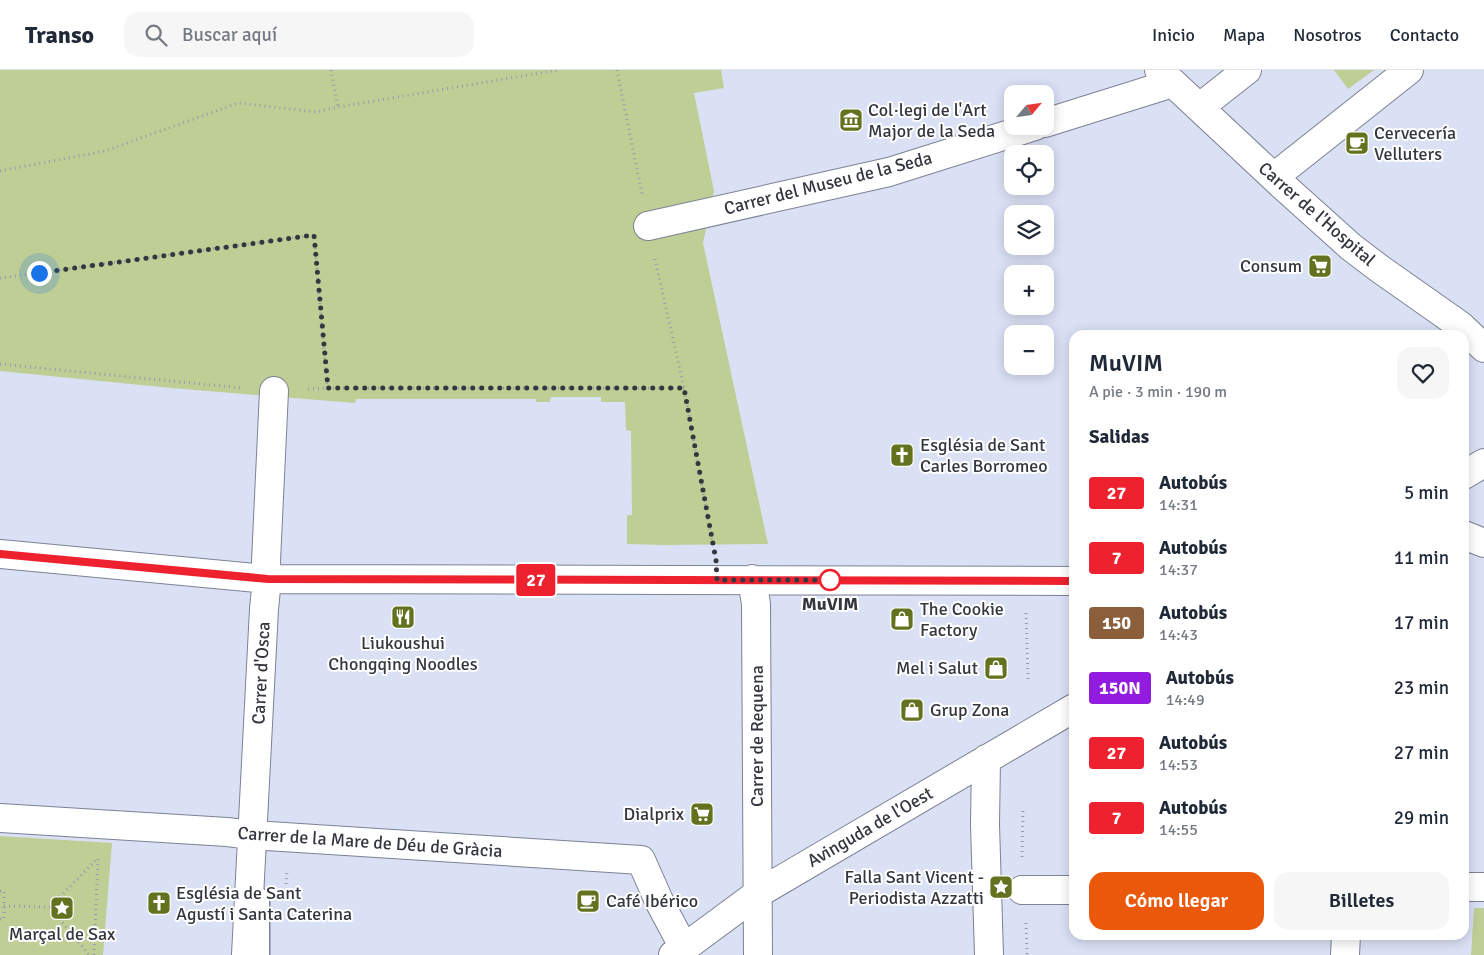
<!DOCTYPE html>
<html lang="es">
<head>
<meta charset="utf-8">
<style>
	:root { --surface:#fff; --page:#f6f6f7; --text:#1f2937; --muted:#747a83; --line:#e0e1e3; --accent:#ea580c }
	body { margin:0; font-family:Signika,sans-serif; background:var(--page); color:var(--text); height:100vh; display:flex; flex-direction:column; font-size:19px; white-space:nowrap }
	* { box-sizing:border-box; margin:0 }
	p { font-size:16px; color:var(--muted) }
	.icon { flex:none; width:28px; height:28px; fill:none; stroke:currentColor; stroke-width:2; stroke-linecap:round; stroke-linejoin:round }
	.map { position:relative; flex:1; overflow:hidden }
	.details { position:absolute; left:1069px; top:260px; width:400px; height:610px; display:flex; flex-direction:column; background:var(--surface); border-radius:15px; box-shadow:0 2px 12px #0003 }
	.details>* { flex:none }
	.badge { padding:0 10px; border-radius:4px; font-size:18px; line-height:32px }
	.needle { width:32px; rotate:61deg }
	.buttons { position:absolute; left:1004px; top:15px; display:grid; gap:10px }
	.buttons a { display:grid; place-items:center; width:50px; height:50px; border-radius:10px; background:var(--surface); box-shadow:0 2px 12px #0003; font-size:25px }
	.you { position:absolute; width:25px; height:25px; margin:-12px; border:4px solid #fff; border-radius:50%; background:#1a73e8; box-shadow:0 0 0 8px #1a73e833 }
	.map>.badge { position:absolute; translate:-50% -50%; box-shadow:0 0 0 2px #fff }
	h2 { padding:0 20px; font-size:19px; line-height:45px }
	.round { display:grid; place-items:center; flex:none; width:52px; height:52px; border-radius:15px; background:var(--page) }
	.headline { display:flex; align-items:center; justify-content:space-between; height:85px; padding:0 20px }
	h1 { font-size:24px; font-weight:600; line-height:38px }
	.primary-button { display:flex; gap:10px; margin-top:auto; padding:10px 20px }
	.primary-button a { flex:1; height:58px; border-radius:15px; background:var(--accent); color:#fff; font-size:20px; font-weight:600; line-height:58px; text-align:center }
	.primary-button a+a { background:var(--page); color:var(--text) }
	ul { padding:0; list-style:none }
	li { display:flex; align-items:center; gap:15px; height:65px; padding:0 20px }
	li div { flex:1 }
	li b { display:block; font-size:19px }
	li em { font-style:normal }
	li .badge { min-width:55px; font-weight:700; text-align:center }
	header { display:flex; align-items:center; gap:30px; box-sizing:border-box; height:70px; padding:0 25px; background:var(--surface); border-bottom:1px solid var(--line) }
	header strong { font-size:24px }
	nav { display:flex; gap:28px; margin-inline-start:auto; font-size:18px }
	.search { width:350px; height:45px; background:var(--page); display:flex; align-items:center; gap:12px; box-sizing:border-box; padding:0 18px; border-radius:15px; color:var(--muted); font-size:19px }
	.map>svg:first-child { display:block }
	.green { fill:#bfce94 }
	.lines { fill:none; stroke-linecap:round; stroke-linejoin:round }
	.lane-casing { stroke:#7c8294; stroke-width:19 }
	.street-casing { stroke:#7c8294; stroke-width:30 }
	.path { stroke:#959baa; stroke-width:3; stroke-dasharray:1 4; stroke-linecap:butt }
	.lane { stroke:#fff; stroke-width:16 }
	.street { stroke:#fff; stroke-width:28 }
	.line-casing { stroke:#fff; stroke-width:11 }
	.line { stroke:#ed222e; stroke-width:8 }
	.walk { stroke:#34373f; stroke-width:5; stroke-dasharray:0 9 }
	.stop-dot { fill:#fff; stroke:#ed222e; stroke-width:2.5 }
	.labels { text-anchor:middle; stroke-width:4; stroke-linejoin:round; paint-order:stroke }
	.poi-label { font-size:18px; fill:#34373f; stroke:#fff; text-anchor:start }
	.street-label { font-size:18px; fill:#34373f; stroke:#fff }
	.stop-label { font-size:18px; font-weight:bold; fill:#34373f; stroke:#fff }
</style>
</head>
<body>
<header>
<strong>Transo</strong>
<div class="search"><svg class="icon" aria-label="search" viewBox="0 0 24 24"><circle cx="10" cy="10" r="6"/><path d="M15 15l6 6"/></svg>Buscar aquí</div>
<nav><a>Inicio</a><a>Mapa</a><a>Nosotros</a><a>Contacto</a></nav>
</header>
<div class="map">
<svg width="1484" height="885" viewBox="0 0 1484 885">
	<rect width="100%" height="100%" fill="#dae1f5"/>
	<path class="green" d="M0,0h721l3,18 -30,5 20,98 -11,52 65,301 -104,1 -37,-1v-29h5l-1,-84 -5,-1 -1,-28h-24v-5h-50l-1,5h-14v-3h-180l-1,4 -184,-15 -171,-17z
		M1334,0h40l-26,19z
		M0,766l112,7 -9,112h-103z
		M1474,838h10v47h-13z"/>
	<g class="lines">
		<g class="lane-casing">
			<path id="lane" d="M261,885v-58"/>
		</g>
		<g class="street-casing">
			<path id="street" d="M1159,0l123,115 69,62 29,22 81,57 23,22
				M1200,37l47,-37
				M1045,53l128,-40
				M1274,107l135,-107
				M648,156l241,-54 146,-46
				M1464,405l20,-12
				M1464,465l20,8
				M0,484l267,25 807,2
				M752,509l4,25 2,351
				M986,689l-1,66 4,130
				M0,748l227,14 25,3 389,25 19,43 24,45
				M1464,817h20
				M1022,820h52
				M246,885l18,-346 3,-30 -1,-18 8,-170
				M673,885l11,-7 73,-54 317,-186
				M1345,885l1,-20"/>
		</g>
		<path class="path" d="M331,0l7,37
			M617,0l25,124
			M0,101l105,-20 133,-48 78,9 22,-5 220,-37
			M655,189l29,129 29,159
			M0,208l314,-43 13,153
			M0,294l242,24
			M308,319l19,-1h357
			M1026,543l2,66
			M1022,787l1,-49
			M286,814l1,-13
			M0,821h4v28h-4
			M4,836l46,1 48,-49
			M50,837l39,48
			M1026,853l1,32
			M94,885l4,-96"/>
		<use href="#lane" class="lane"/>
		<use href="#street" class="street"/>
	</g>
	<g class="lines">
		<g class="line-casing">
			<path id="line" d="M0,484l268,25 806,2"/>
		</g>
		<use href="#line" class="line"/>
		<path class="walk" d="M39,203l275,-38 14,153h356l32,172 1,20h113"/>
	</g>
	<defs>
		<g id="museum-square" transform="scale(1.25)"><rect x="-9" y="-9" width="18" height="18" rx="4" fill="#62721f" stroke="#fff"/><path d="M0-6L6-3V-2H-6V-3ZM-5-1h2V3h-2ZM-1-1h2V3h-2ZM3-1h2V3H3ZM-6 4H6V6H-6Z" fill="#fff"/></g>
		<g id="cafe-square" transform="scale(1.25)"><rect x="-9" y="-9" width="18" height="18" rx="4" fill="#62721f" stroke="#fff"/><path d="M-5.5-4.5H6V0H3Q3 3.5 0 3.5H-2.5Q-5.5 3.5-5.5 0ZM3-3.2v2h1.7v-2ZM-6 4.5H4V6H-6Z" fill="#fff"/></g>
		<g id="supermarket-square" transform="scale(1.25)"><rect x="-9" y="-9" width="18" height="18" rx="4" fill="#62721f" stroke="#fff"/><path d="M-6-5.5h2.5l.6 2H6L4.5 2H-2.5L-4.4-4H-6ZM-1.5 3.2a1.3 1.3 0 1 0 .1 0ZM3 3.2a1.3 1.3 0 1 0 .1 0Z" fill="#fff"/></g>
		<g id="church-square" transform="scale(1.25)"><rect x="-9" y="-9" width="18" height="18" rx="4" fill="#62721f" stroke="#fff"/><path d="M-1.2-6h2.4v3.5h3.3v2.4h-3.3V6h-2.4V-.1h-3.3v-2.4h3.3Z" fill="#fff"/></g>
		<g id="restaurant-square" transform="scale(1.25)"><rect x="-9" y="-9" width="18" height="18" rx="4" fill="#62721f" stroke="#fff"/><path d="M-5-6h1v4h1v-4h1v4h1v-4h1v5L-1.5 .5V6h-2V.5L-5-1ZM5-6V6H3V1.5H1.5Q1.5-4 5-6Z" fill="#fff"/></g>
		<g id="shop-square" transform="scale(1.25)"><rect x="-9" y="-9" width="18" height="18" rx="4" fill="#62721f" stroke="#fff"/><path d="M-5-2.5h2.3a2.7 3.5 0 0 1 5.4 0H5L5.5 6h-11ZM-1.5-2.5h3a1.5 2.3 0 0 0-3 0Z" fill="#fff"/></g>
		<g id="sight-square" transform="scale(1.25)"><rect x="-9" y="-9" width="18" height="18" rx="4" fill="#62721f" stroke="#fff"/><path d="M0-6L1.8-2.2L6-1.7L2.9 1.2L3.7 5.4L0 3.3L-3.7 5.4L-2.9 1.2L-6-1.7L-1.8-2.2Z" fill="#fff"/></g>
	</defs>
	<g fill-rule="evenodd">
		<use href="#museum-square" x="851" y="50"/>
		<use href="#cafe-square" x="1357" y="73"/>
		<use href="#supermarket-square" x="1320" y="196"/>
		<use href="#church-square" x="902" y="385"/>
		<use href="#restaurant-square" x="403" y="547"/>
		<use href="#shop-square" x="902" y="549"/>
		<use href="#shop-square" x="996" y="598"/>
		<use href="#shop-square" x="912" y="640"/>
		<use href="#supermarket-square" x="702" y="744"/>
		<use href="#sight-square" x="1001" y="817"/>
		<use href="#cafe-square" x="588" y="831"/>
		<use href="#church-square" x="159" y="833"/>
		<use href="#sight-square" x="62" y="838"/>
	</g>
	<circle class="stop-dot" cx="830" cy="510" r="10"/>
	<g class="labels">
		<g class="poi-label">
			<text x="868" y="46">Col·legi de l'Art<tspan x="868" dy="21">Major de la Seda</tspan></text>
			<text x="1374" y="69">Cervecería<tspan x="1374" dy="21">Velluters</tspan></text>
			<text x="1302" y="202" text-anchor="end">Consum</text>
			<text x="920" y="381">Església de Sant<tspan x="920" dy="21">Carles Borromeo</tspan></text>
			<text x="920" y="545">The Cookie<tspan x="920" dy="21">Factory</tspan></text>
			<text x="403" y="579" text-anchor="middle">Liukoushui<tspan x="403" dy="21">Chongqing Noodles</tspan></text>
			<text x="978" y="604" text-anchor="end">Mel i Salut</text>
			<text x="930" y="646">Grup Zona</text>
			<text x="684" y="750" text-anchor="end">Dialprix</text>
			<text x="984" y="813" text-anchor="end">Falla Sant Vicent -<tspan x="984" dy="21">Periodista Azzatti</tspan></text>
			<text x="176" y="829">Església de Sant<tspan x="176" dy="21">Agustí i Santa Caterina</tspan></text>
			<text x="606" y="837">Café Ibérico</text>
			<text x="62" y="870" text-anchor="middle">Marçal de Sax</text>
		</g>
		<g class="street-label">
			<text transform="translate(828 113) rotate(-14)" y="6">Carrer del Museu de la Seda</text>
			<text transform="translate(1317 144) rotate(41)" y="6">Carrer de l'Hospital</text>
			<text transform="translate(261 603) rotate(-87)" y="6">Carrer d'Osca</text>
			<text transform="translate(757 666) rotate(-90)" y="6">Carrer de Requena</text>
			<text transform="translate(870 757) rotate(-30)" y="6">Avinguda de l'Oest</text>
			<text transform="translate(370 772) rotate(4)" y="6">Carrer de la Mare de Déu de Gràcia</text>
		</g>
		<g class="stop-label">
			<text x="830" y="540">MuVIM</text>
		</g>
	</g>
</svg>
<div class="buttons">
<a><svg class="needle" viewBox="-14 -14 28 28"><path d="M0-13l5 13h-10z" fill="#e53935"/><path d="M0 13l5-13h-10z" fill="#747a83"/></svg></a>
<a><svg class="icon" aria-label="locate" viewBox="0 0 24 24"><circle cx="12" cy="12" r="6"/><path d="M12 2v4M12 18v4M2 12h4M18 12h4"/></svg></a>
<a><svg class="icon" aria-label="layers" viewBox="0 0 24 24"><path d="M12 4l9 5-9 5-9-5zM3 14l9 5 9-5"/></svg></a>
<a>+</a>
<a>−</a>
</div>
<div class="you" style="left:39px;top:203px"></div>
<b class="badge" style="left:536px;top:510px;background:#ed222e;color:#fff">27</b>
<section class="details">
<div class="headline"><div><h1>MuVIM</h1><p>A pie · 3 min · 190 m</p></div><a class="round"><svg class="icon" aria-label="heart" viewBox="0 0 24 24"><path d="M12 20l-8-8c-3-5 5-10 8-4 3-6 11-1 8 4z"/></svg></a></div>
<h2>Salidas</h2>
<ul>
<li><span class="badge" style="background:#ed222e;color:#fff">27</span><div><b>Autobús</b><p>14:31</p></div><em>5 min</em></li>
<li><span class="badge" style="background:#ed222e;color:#fff">7</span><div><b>Autobús</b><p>14:37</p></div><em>11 min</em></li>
<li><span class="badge" style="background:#8b5e3c;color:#fff">150</span><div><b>Autobús</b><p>14:43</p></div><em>17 min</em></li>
<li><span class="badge" style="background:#921be0;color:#fff">150N</span><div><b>Autobús</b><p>14:49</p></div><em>23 min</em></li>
<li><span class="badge" style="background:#ed222e;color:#fff">27</span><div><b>Autobús</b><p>14:53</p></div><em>27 min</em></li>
<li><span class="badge" style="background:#ed222e;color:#fff">7</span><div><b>Autobús</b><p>14:55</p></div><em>29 min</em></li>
</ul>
<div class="primary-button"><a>Cómo llegar</a><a>Billetes</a></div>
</section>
</div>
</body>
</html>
